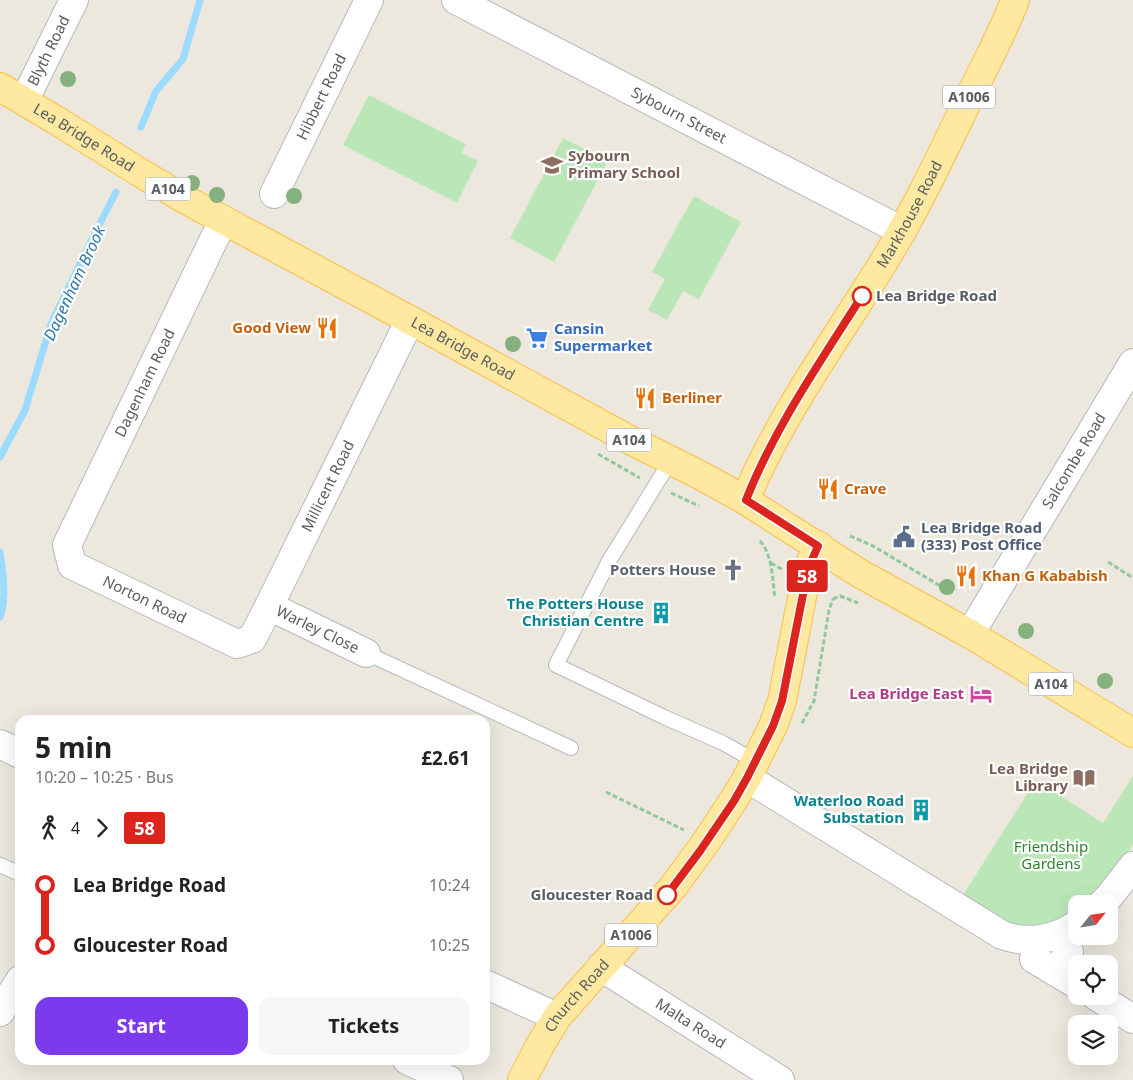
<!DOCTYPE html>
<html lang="en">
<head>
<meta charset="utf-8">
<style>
	:root { --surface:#fff; --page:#f6f6f6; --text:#222; --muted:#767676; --accent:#7c3aed }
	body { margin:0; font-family:"Noto Sans",sans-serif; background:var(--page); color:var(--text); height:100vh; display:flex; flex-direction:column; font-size:19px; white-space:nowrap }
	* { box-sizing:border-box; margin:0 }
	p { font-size:16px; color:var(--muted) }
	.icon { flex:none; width:28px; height:28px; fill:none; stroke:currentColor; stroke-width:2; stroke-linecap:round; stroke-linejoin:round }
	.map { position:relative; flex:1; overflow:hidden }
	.details { position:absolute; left:15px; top:715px; width:475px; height:350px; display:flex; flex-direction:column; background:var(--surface); border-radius:15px; box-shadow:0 5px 20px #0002 }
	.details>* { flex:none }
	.badge { padding:0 10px; border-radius:4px; font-size:18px; line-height:32px }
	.needle { width:32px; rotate:60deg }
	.buttons { position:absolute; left:1068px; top:895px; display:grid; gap:10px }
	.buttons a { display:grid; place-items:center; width:50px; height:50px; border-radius:10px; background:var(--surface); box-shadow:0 5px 20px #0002; font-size:25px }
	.map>.badge { position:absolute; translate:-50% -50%; box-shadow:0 0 0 2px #fff }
	.legs { display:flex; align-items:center; gap:8px; height:55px; padding:0 20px; font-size:16px }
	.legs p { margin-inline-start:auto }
	.head { display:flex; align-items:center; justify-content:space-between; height:85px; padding:0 20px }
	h1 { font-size:28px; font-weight:700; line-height:38px }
	.cta { display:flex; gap:10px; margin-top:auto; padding:10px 20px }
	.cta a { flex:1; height:58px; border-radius:15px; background:var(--accent); color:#fff; font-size:20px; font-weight:700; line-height:58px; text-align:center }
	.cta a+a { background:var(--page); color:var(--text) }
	ul { padding:0 20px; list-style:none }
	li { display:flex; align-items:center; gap:18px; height:60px; font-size:19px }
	li i { display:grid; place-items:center; width:8px; height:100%; margin:0 6px; background:currentColor }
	li i::after { content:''; width:12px; height:12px; margin:-6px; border:4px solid; border-radius:50%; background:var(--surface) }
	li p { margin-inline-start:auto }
	li:first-child i { background:linear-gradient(#0000 50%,currentColor 0) }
	li:last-child i { background:linear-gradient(currentColor 50%,#0000 0) }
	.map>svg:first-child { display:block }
	.green { fill:#bbe7b8 }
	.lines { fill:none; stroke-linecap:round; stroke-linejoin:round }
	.stream { stroke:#9cdbff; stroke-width:7 }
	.lane-casing { stroke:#b5b8bd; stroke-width:16 }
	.street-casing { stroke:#b5b8bd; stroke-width:30 }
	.primary-casing { stroke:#fdbd47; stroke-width:30 }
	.path { stroke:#91c89c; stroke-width:3; stroke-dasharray:5 2.5; stroke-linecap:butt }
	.lane { stroke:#fff; stroke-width:14 }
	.street { stroke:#fff; stroke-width:28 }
	.primary { stroke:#ffe9a1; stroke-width:28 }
	.tree { fill:#84b17d }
	.line-1-casing { stroke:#fff; stroke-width:11 }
	.line-1 { stroke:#dc241f; stroke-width:8 }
	.stop-1-dot { fill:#fff; stroke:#dc241f; stroke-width:2.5 }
	.labels { text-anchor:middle; stroke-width:4.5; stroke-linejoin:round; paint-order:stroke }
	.shield { fill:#fff; stroke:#8a8e90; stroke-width:1 }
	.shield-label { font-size:14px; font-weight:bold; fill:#585d61 }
	.street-label { font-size:15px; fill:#585d61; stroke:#fff }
	.education-label { font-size:15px; font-weight:bold; fill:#785e54; stroke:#fff; text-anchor:start }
	.stop-label { font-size:15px; font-weight:bold; fill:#585d61; stroke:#fff; text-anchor:start }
	.food-label { font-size:15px; font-weight:bold; fill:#c56008; stroke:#fff; text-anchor:start }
	.shop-label { font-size:15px; font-weight:bold; fill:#366cbe; stroke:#fff; text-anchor:start }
	.service-label { font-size:15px; font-weight:bold; fill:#4e5e75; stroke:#fff; text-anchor:start }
	.worship-label { font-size:15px; font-weight:bold; fill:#5b616d; stroke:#fff; text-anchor:end }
	.culture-label { font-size:15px; font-weight:bold; fill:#0d838f; stroke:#fff; text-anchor:end }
	.hotel-label { font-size:15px; font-weight:bold; fill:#b23c85; stroke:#fff; text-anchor:end }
	.park-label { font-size:15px; fill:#2e842d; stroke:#fff }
	.water-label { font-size:16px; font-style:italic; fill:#3077af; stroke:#fff }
</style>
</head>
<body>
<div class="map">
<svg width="1133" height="1080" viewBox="0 0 1133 1080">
	<rect width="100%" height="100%" fill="#ede8de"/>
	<path class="green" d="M369,95l97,49 -5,9 17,8 -21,42 -114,-58z
		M563,138l45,23 -54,101 -44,-24z
		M694,196l47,26 -42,77 -16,-8 -16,29 -19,-10 17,-31 -13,-7z
		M1133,776v68l-11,18 -25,30 -14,12h-7v6l-6,5 -16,9 -23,5 -25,-4 -43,-30 73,-115 67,43z"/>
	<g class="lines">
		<path class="stream" d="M141,127l15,-36 27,-32 17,-59
			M0,457l25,-47 26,-86 41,-85 24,-47
			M0,552c3,18 7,48 0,65"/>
		<g class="lane-casing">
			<path id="lane" d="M671,460l-62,101 -53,104 108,52 59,26 32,18
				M366,653l205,95
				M0,865l20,9"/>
		</g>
		<g class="street-casing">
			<g id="street">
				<path id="s1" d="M456,0l446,231"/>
				<path id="s2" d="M24,101l50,-101"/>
				<path id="s3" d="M274,194l95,-194"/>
				<path id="s4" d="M224,220l-10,19 -147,306 5,20 165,79 15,-5 17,-33 141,-286"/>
				<path id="s5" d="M269,606l97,47"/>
				<path id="s6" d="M970,634l163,-271"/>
				<path d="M0,744l20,10"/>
				<path d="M747,778l255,157c24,9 53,5 74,-10"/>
				<path d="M1102,904l6,-6 25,-32"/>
				<path d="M1034,959l42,25"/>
				<path id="s7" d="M601,967l179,113"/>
				<path d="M1056,972l13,-20"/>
				<path d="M485,984l72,33"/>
				<path d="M1096,996l37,23"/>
				<path d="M0,1012l20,-32"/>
				<path d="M407,1060l42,20"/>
			</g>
		</g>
		<g class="primary-casing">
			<g id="primary">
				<path id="s8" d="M0,87l59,35 85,53 44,26 222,119 218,119 70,35 47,26 114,73 111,61 163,99"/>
				<path id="s9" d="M745,500c34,-82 87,-155 133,-229 35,-55 62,-113 90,-171 16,-33 34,-65 47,-100"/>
				<path id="s10" d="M522,1080l17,-33 18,-30 116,-130 33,-45 27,-41 14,-23 26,-52 9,-25 23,-119 3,-13 10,-24"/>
			</g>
		</g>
		<path class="path" d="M598,454l42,24
			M671,493l28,13
			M850,536l23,10 81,48
			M760,541c13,15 12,37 15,56
			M1108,562l25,16
			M771,563l12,7
			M833,599l7,-3 18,7
			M802,723l12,-22 15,-91 4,-11
			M606,792l78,38"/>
		<use href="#lane" class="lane"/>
		<use href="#street" class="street"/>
		<use href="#primary" class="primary"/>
	</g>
	<g class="tree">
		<circle cx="68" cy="79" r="8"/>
		<circle cx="192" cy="183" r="8"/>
		<circle cx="217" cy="195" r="8"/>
		<circle cx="294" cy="196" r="8"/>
		<circle cx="513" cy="344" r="8"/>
		<circle cx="947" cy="587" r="8"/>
		<circle cx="1026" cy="631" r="8"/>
		<circle cx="1105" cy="681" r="8"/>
	</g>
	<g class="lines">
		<g class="line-1-casing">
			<path id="line-1" d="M667,895l33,-44 34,-50 13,-23 26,-52 9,-25 26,-132 10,-23 -72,-46c29,-73 74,-138 116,-204"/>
		</g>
		<use href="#line-1" class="line-1"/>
	</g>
	<defs>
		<g id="school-bare" transform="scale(1.725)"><path d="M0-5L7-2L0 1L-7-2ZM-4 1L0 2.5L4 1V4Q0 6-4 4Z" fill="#8d6e63" stroke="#fff" stroke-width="2.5" paint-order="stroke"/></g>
		<g id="restaurant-bare" transform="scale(1.725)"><path d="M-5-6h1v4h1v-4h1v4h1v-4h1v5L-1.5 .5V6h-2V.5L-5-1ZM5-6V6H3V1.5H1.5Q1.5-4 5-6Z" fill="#e8710a" stroke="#fff" stroke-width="2.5" paint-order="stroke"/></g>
		<g id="supermarket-bare" transform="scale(1.725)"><path d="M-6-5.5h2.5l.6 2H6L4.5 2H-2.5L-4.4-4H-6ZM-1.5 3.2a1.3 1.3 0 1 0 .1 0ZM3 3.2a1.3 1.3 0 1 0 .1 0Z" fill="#3f7fe0" stroke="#fff" stroke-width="2.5" paint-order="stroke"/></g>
		<g id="civic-bare" transform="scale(1.725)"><path d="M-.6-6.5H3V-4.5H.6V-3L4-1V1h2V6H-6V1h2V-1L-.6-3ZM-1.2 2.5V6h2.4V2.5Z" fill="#5c6f8a" stroke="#fff" stroke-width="2.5" paint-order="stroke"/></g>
		<g id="church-bare" transform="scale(1.725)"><path d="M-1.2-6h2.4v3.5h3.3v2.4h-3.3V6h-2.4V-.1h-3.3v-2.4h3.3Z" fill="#6b7280" stroke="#fff" stroke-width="2.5" paint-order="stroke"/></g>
		<g id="building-bare" transform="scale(1.725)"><path d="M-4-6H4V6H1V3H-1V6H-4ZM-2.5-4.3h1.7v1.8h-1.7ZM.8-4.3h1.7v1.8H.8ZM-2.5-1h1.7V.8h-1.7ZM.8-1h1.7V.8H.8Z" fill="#0f9aa8" stroke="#fff" stroke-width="2.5" paint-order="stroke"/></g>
		<g id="hotel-bare" transform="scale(1.725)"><path d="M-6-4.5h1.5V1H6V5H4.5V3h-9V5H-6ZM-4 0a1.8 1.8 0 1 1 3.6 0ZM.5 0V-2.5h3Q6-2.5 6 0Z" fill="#d1479c" stroke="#fff" stroke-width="2.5" paint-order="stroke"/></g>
		<g id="library-bare" transform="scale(1.725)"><path d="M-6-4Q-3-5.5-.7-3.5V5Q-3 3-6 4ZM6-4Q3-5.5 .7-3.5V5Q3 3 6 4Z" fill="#8d6e63" stroke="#fff" stroke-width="2.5" paint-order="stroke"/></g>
	</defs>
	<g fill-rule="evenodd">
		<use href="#school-bare" x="552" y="165"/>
		<use href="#restaurant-bare" x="327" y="328"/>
		<use href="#supermarket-bare" x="537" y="338"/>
		<use href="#restaurant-bare" x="645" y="398"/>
		<use href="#restaurant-bare" x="828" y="489"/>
		<use href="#civic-bare" x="904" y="537"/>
		<use href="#church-bare" x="733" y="570"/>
		<use href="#restaurant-bare" x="966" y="576"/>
		<use href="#building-bare" x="661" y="613"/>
		<use href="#hotel-bare" x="981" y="694"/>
		<use href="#library-bare" x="1084" y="778"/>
		<use href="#building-bare" x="921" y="810"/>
	</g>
	<g class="stop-1-dot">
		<circle cx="862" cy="296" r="9"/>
		<circle cx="667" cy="895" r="9"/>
	</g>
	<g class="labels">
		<g class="shield">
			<rect x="943" y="85.5" width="52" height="23" rx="4"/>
			<rect x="145.5" y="177.5" width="45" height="23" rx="4"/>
			<rect x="606.5" y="428.5" width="45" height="23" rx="4"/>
			<rect x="1028.5" y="672.5" width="45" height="23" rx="4"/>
			<rect x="605" y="923.5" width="52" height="23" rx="4"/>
		</g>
		<g class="shield-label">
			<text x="969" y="102">A1006</text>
			<text x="168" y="194">A104</text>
			<text x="629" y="445">A104</text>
			<text x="1051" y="689">A104</text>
			<text x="631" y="940">A1006</text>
		</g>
		<g class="street-label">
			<text dy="5" stroke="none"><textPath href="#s2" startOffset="56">Blyth Road</textPath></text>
			<text dy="5" stroke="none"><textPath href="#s3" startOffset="108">Hibbert Road</textPath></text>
			<text dy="5" stroke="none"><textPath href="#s1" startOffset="251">Sybourn Street</textPath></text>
			<text dy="5" stroke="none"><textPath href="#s8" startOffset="98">Lea Bridge Road</textPath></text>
			<text dy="5" stroke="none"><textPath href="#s9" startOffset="330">Markhouse Road</textPath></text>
			<text dy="5" stroke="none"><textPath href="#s8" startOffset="532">Lea Bridge Road</textPath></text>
			<text transform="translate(145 383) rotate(-64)" y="5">Dagenham Road</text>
			<text dy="5" stroke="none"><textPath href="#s6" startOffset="202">Salcombe Road</textPath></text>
			<text dy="5" stroke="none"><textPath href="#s4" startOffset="751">Millicent Road</textPath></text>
			<text dy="5" stroke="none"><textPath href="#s4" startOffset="462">Norton Road</textPath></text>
			<text dy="5" stroke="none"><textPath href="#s5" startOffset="54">Warley Close</textPath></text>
			<text dy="5" stroke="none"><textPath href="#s10" startOffset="101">Church Road</textPath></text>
			<text dy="5" stroke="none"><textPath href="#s7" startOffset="106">Malta Road</textPath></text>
		</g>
		<g class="education-label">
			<text x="568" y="161">Sybourn<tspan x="568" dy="17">Primary School</tspan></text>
			<text x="1068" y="774" text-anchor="end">Lea Bridge<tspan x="1068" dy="17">Library</tspan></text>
		</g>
		<g class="stop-label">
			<text x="876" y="301">Lea Bridge Road</text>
			<text x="653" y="900" text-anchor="end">Gloucester Road</text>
		</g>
		<g class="food-label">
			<text x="311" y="333" text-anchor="end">Good View</text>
			<text x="662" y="403">Berliner</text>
			<text x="844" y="494">Crave</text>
			<text x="982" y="581">Khan G Kababish</text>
		</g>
		<g class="shop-label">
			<text x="554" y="334">Cansin<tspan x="554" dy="17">Supermarket</tspan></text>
		</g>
		<g class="service-label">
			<text x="921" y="533">Lea Bridge Road<tspan x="921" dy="17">(333) Post Office</tspan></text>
		</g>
		<g class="worship-label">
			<text x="716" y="575">Potters House</text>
		</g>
		<g class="culture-label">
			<text x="644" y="609">The Potters House<tspan x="644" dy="17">Christian Centre</tspan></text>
			<text x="904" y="806">Waterloo Road<tspan x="904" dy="17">Substation</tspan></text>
		</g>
		<g class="hotel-label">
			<text x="964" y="699">Lea Bridge East</text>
		</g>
		<g class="park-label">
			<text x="1051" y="852">Friendship<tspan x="1051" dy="17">Gardens</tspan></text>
		</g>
		<g class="water-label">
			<text transform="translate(74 283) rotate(-65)" y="6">Dagenham Brook</text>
		</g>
	</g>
</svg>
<div class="buttons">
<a><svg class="needle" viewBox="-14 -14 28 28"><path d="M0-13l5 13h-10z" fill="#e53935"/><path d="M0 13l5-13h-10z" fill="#767676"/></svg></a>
<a><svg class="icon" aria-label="locate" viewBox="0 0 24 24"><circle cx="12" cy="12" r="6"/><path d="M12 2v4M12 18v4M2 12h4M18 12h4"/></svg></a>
<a><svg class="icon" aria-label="layers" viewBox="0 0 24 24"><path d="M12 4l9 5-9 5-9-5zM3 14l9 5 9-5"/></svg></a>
</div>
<b class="badge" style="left:807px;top:576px;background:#dc241f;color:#fff">58</b>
<section class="details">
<div class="head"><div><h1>5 min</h1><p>10:20 – 10:25 · Bus</p></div><b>£2.61</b></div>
<div class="legs"><svg class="icon" aria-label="walk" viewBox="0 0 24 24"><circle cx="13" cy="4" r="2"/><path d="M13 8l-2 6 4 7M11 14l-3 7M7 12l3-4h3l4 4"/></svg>4<svg class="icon" aria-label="forward" viewBox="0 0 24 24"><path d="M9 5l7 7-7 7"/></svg><b class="badge" style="background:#dc241f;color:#fff">58</b></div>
<ul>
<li><i style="color:#dc241f"></i><b>Lea Bridge Road</b><p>10:24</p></li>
<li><i style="color:#dc241f"></i><b>Gloucester Road</b><p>10:25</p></li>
</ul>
<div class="cta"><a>Start</a><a>Tickets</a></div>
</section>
</div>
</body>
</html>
